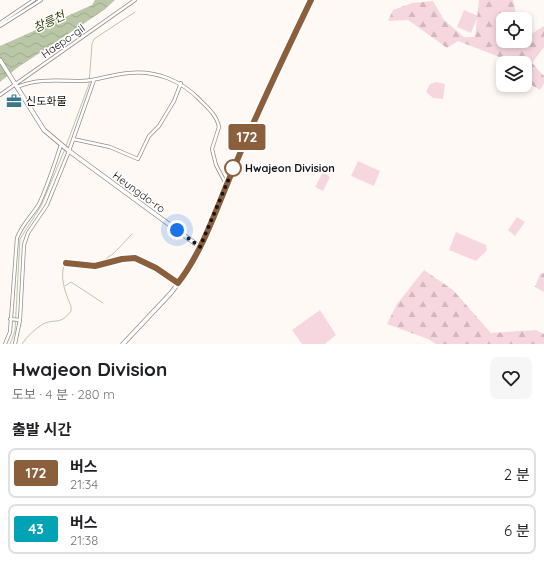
<!DOCTYPE html>
<html lang="ko">
<head>
<meta charset="utf-8">
<style>
	:root { --surface:#fff; --page:#f6f6f6; --text:#202124; --muted:#757577; --line:#e0e0e0 }
	body { margin:0; font-family:Quicksand,"Noto Sans KR",sans-serif; background:var(--page); color:var(--text); height:100vh; display:flex; flex-direction:column; font-size:15px; white-space:nowrap }
	* { box-sizing:border-box; margin:0 }
	p { font-size:13px; color:var(--muted) }
	.icon { flex:none; width:22px; height:22px; fill:none; stroke:currentColor; stroke-width:2; stroke-linecap:round; stroke-linejoin:round }
	.map { position:relative; height:344px; overflow:hidden }
	.details { display:flex; flex-direction:column; background:var(--surface); flex:1 }
	.details>* { flex:none }
	.badge { padding:0 8px; border-radius:3px; font-size:14px; line-height:26px }
	.controls { position:absolute; left:496px; top:12px; display:grid; gap:8px }
	.controls a { display:grid; place-items:center; width:36px; height:36px; border-radius:8px; background:var(--surface); box-shadow:0 2px 6px #0003; font-size:20px }
	.you { position:absolute; width:20px; height:20px; margin:-10px; border:3px solid #fff; border-radius:50%; background:#1a73e8; box-shadow:0 0 0 6px #1a73e833 }
	.map>.badge { position:absolute; translate:-50% -50%; box-shadow:0 0 0 2px #fff }
	h2 { padding:0 12px; font-size:15px; line-height:36px }
	.round { display:grid; place-items:center; flex:none; width:42px; height:42px; border-radius:8px; background:var(--page) }
	.summary { display:flex; align-items:center; justify-content:space-between; height:68px; padding:0 12px }
	h1 { font-size:19px; font-weight:700; line-height:30px }
	ul { padding:0; list-style:none }
	li { display:flex; align-items:center; gap:12px; height:50px; margin:0 8px 6px; padding:0 4px; border:2px solid var(--line); border-radius:8px }
	li div { flex:1 }
	li b { display:block; font-size:15px }
	li em { font-style:normal }
	li .badge { min-width:44px; font-weight:700; text-align:center }
	.map>svg:first-child { display:block }
	.grass { fill:#f6d7df }
	.forest { fill:url(#forest-firs) }
	.water { fill:url(#water-waves) }
	.lines { fill:none; stroke-linecap:round; stroke-linejoin:round }
	.stream { stroke:#bac7a7; stroke-width:1 }
	.street-casing { stroke:#938d88; stroke-width:4 }
	.secondary-casing { stroke:#938d88; stroke-width:5 }
	.street { stroke:#fff; stroke-width:2.5 }
	.secondary { stroke:#fff; stroke-width:3.5 }
	.line-casing { stroke:#fff; stroke-width:9 }
	.line { stroke:#8b5e3c; stroke-width:6 }
	.walk { stroke:#181514; stroke-width:4; stroke-dasharray:0 7.2 }
	.stop-dot { fill:#fff; stroke:#8b5e3c; stroke-width:2 }
	.labels { text-anchor:middle; stroke-width:3; stroke-linejoin:round; paint-order:stroke }
	.street-label { font-size:11px; fill:#181514; stroke:#fff }
	.poi-label { font-size:11px; fill:#181514; stroke:#fff; text-anchor:start }
	.stop-label { font-size:11px; font-weight:bold; fill:#181514; stroke:#fff; text-anchor:start }
	.water-label { font-size:12px; font-style:italic; fill:#2e3e0a; stroke:#fff }
</style>
</head>
<body>
<div class="map">
<svg width="544" height="344" viewBox="0 0 544 344">
	<defs>
		<pattern id="forest-firs" width="22" height="20" patternUnits="userSpaceOnUse"><rect width="22" height="20" fill="#f6d7df"/><path d="M5 1l3.5 6h-7zM16 11l3.5 6h-7z" fill="#d2b8be"/></pattern>
		<pattern id="water-waves" width="16" height="10" patternUnits="userSpaceOnUse"><rect width="16" height="10" fill="#bac7a7"/><path d="M0 5q4-4 8 0t8 0" fill="none" stroke="#9faa8f"/></pattern>
	</defs>
	<rect width="100%" height="100%" fill="#fff9f5"/>
	<path class="grass" d="M464,10l14,6 -7,17 -14,-6z
		M436,82l9,2 -2,15 -10,-1 -7,-6 4,-8z
		M358,161l22,10 -6,15 -23,-10z
		M323,172l7,5 -7,14 -8,-4z
		M517,217l8,5 -10,14 -7,-6z
		M456,232l30,13 1,5 -11,11 -27,-11z
		M320,310l16,25 -11,9h-23l-10,-14z"/>
	<path class="forest" d="M479,0h34l4,19h-14v22h22v-3l19,-12v21l-12,16 12,13v7l-4,7 -15,-9v-18h-19l-4,-5 -44,-17 -11,7 -39,-28 -20,1 5,-11 19,-7 21,-2 11,19 20,17h11z
		M424,270l29,20 38,43 45,-3 8,4v10h-108l-8,-5 -41,-15 10,-20z
		M544,273v19l-9,-5 5,-13z"/>
	<path class="water" d="M95,0h20l-11,10 -87,58 -17,14v-36l92,-41z"/>
	<g class="lines">
		<path class="stream" d="M66,146l23,-62 3,-40 2,-5 41,-27
			M65,286l6,-4 32,21
			M10,344l5,-13 5,-92 21,-33 24,-57
			M22,344c5,-8 13,-15 21,-20 12,-6 17,2 28,-13 1,-6 -3,-10 -4,-15 -4,-10 -7,-25 -1,-34 8,-2 17,0 25,1 18,0 30,-18 41,-29"/>
		<g class="street-casing">
			<path id="street" d="M0,23l34,-23
				M0,26l41,-26
				M17,87c21,-9 42,-6 64,-6 16,0 31,-7 48,-8 27,-3 53,8 71,27 8,8 17,16 19,27l-7,22 4,16 10,19
				M0,95l135,-95
				M73,139l37,8 28,12 11,-23 10,-10 15,-25 7,-18
				M66,263l29,3 27,-7 13,-1 21,11 22,14
				M10,319l10,1
				M5,344l5,-12 7,-94c5,-14 15,-22 22,-34 9,-19 15,-39 22,-59
				M15,344l5,-24 4,-75 4,-12 19,-28 22,-54 25,-71"/>
		</g>
		<g class="secondary-casing">
			<path id="secondary" d="M0,60l44,70 25,21 131,96
				M123,344l48,-51 16,-22 13,-24 57,-135 54,-112"/>
		</g>
		<use href="#street" class="street"/>
		<use href="#secondary" class="secondary"/>
	</g>
	<g class="lines">
		<g class="line-casing">
			<path id="line" d="M66,263l29,3 27,-7 13,-1 21,10 22,15c27,-35 40,-80 58,-120 23,-55 49,-109 75,-163"/>
		</g>
		<use href="#line" class="line"/>
		<path class="walk" d="M177,230l23,17 35,-83 -2,4"/>
	</g>
	<defs>
		<g id="office-bare" transform="scale(1.2)"><path d="M-6-3h4V-5.5h4V-3h4V5H-6ZM-1-4.5V-3h2v-1.5ZM-6 0V1H6V0Z" fill="#37788b" stroke="#fff" stroke-width="2.5" paint-order="stroke"/></g>
	</defs>
	<g fill-rule="evenodd">
		<use href="#office-bare" x="14" y="101"/>
	</g>
	<circle class="stop-dot" cx="233" cy="168" r="8"/>
	<g class="labels">
		<g class="street-label">
			<text transform="translate(63 41) rotate(-35)" y="4">Haepo-gil</text>
			<text transform="translate(139 192) rotate(36)" y="4">Heungdo-ro</text>
		</g>
		<g class="poi-label">
			<text x="26" y="105">신도화물</text>
		</g>
		<g class="stop-label">
			<text x="245" y="172">Hwajeon Division</text>
		</g>
		<g class="water-label">
			<text transform="translate(49 22) rotate(-25)" y="4">창릉천</text>
		</g>
	</g>
</svg>
<div class="controls">
<a><svg class="icon" aria-label="locate" viewBox="0 0 24 24"><circle cx="12" cy="12" r="6"/><path d="M12 2v4M12 18v4M2 12h4M18 12h4"/></svg></a>
<a><svg class="icon" aria-label="layers" viewBox="0 0 24 24"><path d="M12 4l9 5-9 5-9-5zM3 14l9 5 9-5"/></svg></a>
</div>
<div class="you" style="left:177px;top:230px"></div>
<b class="badge" style="left:247px;top:137px;background:#8b5e3c;color:#fff">172</b>
</div>
<section class="details">
<div class="summary"><div><h1>Hwajeon Division</h1><p>도보 · 4 분 · 280 m</p></div><a class="round"><svg class="icon" aria-label="heart" viewBox="0 0 24 24"><path d="M12 20l-8-8c-3-5 5-10 8-4 3-6 11-1 8 4z"/></svg></a></div>
<h2>출발 시간</h2>
<ul>
<li><span class="badge" style="background:#8b5e3c;color:#fff">172</span><div><b>버스</b><p>21:34</p></div><em>2 분</em></li>
<li><span class="badge" style="background:#00a3b4;color:#fff">43</span><div><b>버스</b><p>21:38</p></div><em>6 분</em></li>
</ul>
</section>
</body>
</html>
